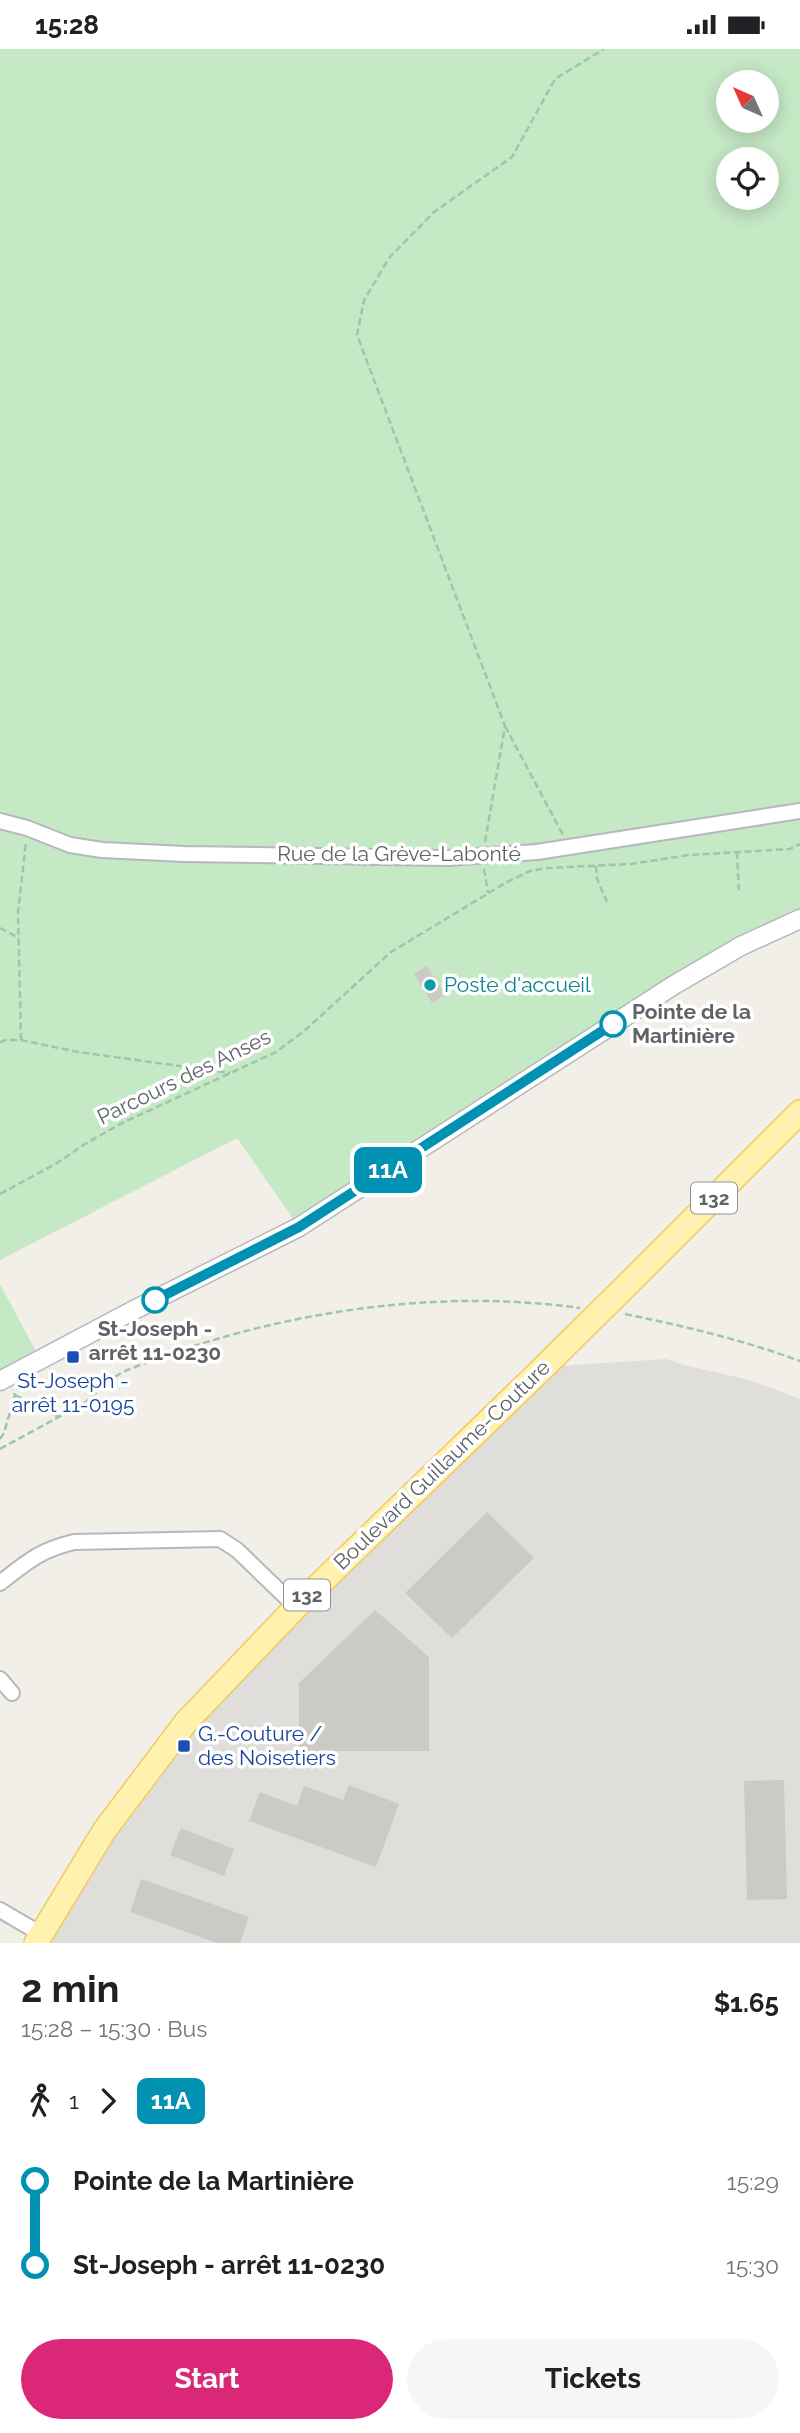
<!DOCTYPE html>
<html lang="en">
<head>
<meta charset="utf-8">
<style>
	:root { --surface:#fff; --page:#f6f6f6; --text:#202124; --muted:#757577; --accent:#db2777 }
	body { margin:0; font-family:Raleway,sans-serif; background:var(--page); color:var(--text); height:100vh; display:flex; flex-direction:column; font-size:26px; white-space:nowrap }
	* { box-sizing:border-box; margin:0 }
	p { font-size:23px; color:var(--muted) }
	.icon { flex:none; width:38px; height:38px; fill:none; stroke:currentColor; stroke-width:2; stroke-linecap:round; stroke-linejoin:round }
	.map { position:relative; height:1894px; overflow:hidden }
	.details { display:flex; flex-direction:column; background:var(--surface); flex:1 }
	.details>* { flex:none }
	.badge { padding:0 14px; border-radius:10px; font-size:24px; line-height:46px }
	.needle { width:46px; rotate:315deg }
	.controls { position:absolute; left:716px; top:21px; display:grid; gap:14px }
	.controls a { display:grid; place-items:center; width:63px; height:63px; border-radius:50%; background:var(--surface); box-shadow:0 4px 18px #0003; font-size:35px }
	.map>.badge { position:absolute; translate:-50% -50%; box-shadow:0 0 0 4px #fff }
	.legs { display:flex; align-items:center; gap:10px; height:77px; padding:0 21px; font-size:23px }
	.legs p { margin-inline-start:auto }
	.overview { display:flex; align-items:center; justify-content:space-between; height:119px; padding:0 21px }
	h1 { font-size:38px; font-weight:700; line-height:52px }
	.cta { display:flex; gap:14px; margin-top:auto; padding:14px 21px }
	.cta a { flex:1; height:80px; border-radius:42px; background:var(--accent); color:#fff; font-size:28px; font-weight:700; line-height:80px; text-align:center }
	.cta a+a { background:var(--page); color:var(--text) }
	ul { padding:0 21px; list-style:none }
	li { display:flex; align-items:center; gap:24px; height:84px; font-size:26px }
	li i { display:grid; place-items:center; width:10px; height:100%; margin:0 9px; background:currentColor }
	li i::after { content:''; width:18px; height:18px; margin:-9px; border:5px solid; border-radius:50%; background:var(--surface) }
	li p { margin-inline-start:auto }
	li:first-child i { background:linear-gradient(#0000 50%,currentColor 0) }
	li:last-child i { background:linear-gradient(currentColor 50%,#0000 0) }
	.status { display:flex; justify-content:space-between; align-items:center; height:49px; padding:0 35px; background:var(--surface); direction:ltr }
	.status svg { height:19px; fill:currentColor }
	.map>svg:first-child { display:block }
	.industrial { fill:#e0deda }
	.green { fill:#c5e8c5; fill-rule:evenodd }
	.building { fill:#cccac5 }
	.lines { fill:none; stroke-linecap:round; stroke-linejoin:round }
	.minor-casing { stroke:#b5b8bc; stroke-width:18 }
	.tertiary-casing { stroke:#b5b8bc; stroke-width:21 }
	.primary-casing { stroke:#f2c960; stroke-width:26 }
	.path { stroke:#9cc7a9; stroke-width:2.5; stroke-dasharray:7 3.5; stroke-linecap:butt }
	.minor { stroke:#fff; stroke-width:14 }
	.tertiary { stroke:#fff; stroke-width:18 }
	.primary { stroke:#fff2af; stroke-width:23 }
	.primary-bridge-casing { stroke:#f2c960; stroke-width:26; stroke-linecap:butt }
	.primary-bridge { stroke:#fff2af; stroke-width:23 }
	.line-1-casing { stroke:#fff; stroke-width:16 }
	.line-1 { stroke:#0091b3; stroke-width:10 }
	.culture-dot { fill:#0f9aa8; stroke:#fff; stroke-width:2.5 }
	.stop-1-dot { fill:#fff; stroke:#0091b3; stroke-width:3.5 }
	.transit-dot { fill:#1a4fb4; stroke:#fff; stroke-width:2.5 }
	.labels { text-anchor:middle; stroke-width:7; stroke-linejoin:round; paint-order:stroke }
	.shield { fill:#fff; stroke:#8f9295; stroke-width:2 }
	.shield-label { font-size:19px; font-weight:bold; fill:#5f6368 }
	.street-label { font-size:21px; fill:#5f6368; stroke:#fff }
	.culture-label { font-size:21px; fill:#0d838f; stroke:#fff; text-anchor:start }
	.stop-label { font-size:21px; font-weight:bold; fill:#5f6368; stroke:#fff; text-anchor:start }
	.transit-label { font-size:21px; fill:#164399; stroke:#fff }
</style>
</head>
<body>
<div class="status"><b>15:28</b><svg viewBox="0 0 49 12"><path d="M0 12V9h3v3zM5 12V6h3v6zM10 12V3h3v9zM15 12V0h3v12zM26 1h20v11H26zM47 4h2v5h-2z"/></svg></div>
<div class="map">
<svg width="800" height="1894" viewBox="0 0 800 1894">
	<rect width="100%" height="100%" fill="#f1efe8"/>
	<path class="industrial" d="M666,1310l22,7 61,14 51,19v544h-764l107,-166 401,-410z"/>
	<path class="green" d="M0,0h800v870l-59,27 -442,281 -62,-89 -237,122zM728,33h38v39h-38zM728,110h38v39h-38z
		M0,1235l40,75 -40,17z"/>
	<path class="building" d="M427,917l18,29 -13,8 -18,-29z
		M487,1463l47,46 -82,80 -47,-45z
		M375,1561l54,47v94h-130v-68z
		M784,1731l3,119 -40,1 -3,-119z
		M349,1736l50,19 -23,63 -127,-46 11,-29 37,14 7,-20 39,14z
		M181,1779l53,21 -10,27 -54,-21z
		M141,1830l108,38 -9,26h-23l-87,-31z"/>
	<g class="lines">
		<g class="minor-casing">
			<path id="minor" d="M0,772l27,7 43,17 32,5 82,4 264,4 89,-6 263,-41
				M0,1534c27,-21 40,-33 74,-41l146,-3 17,11 59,57
				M0,1630l12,14
				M0,1861l41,24"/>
		</g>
		<g class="tertiary-casing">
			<path id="tertiary" d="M0,1332l134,-71 165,-83 375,-242 67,-39 59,-27"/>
		</g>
		<g class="primary-casing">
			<path id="primary" d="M628,1235l172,-172
				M36,1894l68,-112 82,-109 110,-115 248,-240"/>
		</g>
		<path class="path" d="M505,677l58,109
			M485,793l20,-116 -148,-391 7,-35 25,-42 45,-46 78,-55 43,-78 49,-30
			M737,803l2,41
			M596,817l1,13 10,23
			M484,820l4,24
			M0,879l19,10
			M21,991l-3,-128 8,-70
			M0,993l6,-2h15l57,12 152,21
			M0,1145l57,-31 28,-19 37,-21 154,-71 27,-20 88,-80 116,-70 23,-11 17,-3 84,-4 58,-9 101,-6 10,-5
			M625,1265c59,12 118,26 175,47
			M15,1346l44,22
			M0,1390l4,-6 11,-38 -3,-5
			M0,1400l86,-47 25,-23 14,-8c140,-57 305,-84 455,-63"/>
		<use href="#minor" class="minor"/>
		<use href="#tertiary" class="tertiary"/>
		<use href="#primary" class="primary"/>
		<g class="primary-bridge-casing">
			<path id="primary-bridge" d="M544,1318l84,-83"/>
		</g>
		<use href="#primary-bridge" class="primary-bridge"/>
	</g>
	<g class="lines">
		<g class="line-1-casing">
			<path id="line-1" d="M155,1251l144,-73 314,-203"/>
		</g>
		<use href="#line-1" class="line-1"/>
	</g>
	<circle class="culture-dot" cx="430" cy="936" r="7"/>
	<g class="stop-1-dot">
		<circle cx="613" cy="975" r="12"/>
		<circle cx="155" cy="1251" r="12"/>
	</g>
	<g class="transit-dot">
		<rect x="66" y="1301" width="14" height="14" rx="3.5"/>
		<rect x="177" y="1690" width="14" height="14" rx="3.5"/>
	</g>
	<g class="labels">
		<g class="shield">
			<rect x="691" y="1133.5" width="46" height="31" rx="5"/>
			<rect x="284" y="1530.5" width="46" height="31" rx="5"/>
		</g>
		<g class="shield-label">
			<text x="714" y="1156">132</text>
			<text x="307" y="1553">132</text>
		</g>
		<g class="street-label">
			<text x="399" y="812">Rue de la Grève-Labonté</text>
			<text transform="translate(184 1028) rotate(-26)" y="7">Parcours des Anses</text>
			<text transform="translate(442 1416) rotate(-44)" y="7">Boulevard Guillaume-Couture</text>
		</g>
		<g class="culture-label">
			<text x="444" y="943">Poste d'accueil</text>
		</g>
		<g class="stop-label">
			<text x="632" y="970">Pointe de la<tspan x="632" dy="24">Martinière</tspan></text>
			<text x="155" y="1287" text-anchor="middle">St-Joseph -<tspan x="155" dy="24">arrêt 11-0230</tspan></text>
		</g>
		<g class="transit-label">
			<text x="73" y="1339">St-Joseph -<tspan x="73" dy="24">arrêt 11-0195</tspan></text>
			<text x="198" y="1692" text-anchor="start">G.-Couture /<tspan x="198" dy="24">des Noisetiers</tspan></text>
		</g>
	</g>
</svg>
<div class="controls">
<a><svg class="needle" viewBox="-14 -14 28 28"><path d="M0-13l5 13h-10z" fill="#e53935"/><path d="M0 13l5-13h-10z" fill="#757577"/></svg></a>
<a><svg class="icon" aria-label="locate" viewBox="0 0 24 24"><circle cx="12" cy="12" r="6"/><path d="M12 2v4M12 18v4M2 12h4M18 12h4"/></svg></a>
</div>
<b class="badge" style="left:388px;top:1121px;background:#0091b3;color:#fff">11A</b>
</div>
<section class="details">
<div class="overview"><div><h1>2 min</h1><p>15:28 – 15:30 · Bus</p></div><b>$1.65</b></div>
<div class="legs"><svg class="icon" aria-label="walk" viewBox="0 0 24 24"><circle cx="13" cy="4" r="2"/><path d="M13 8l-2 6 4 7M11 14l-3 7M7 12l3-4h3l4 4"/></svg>1<svg class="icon" aria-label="forward" viewBox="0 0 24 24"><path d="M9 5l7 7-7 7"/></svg><b class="badge" style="background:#0091b3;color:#fff">11A</b></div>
<ul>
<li><i style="color:#0091b3"></i><b>Pointe de la Martinière</b><p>15:29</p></li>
<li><i style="color:#0091b3"></i><b>St-Joseph - arrêt 11-0230</b><p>15:30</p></li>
</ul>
<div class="cta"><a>Start</a><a>Tickets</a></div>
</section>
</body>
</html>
